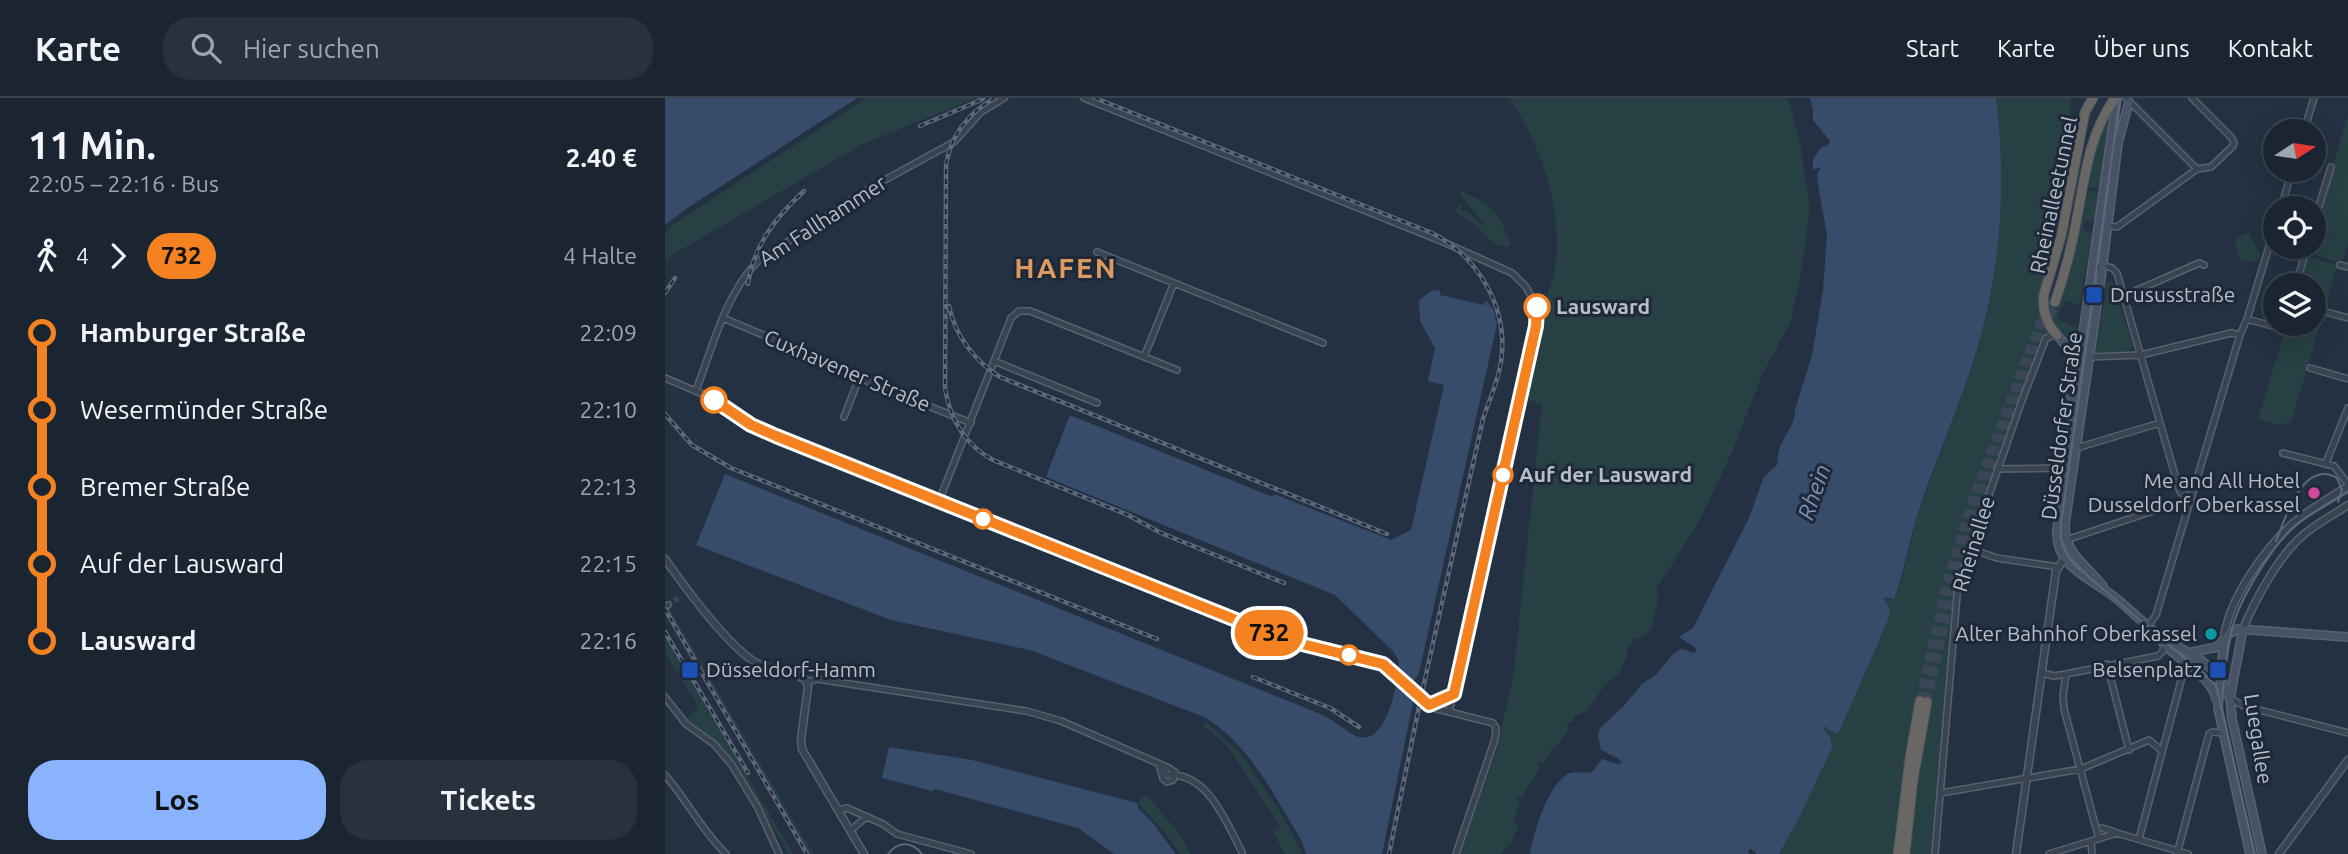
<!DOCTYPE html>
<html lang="de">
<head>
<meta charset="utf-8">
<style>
	:root { --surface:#1b2532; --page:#28313e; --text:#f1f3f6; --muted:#a0a5ac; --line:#39424d; --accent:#89b3fe }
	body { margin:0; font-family:Ubuntu,sans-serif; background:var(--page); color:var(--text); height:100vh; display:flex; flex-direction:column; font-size:26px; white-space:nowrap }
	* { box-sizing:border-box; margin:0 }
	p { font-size:23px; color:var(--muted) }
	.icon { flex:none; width:38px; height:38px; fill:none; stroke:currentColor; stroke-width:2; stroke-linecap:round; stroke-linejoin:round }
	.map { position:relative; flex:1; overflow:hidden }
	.panel { display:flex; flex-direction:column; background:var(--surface); width:665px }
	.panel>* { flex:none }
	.badge { padding:0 14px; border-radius:23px; font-size:24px; line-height:46px }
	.needle { width:46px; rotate:78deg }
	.controls { position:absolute; left:1598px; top:21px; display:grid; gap:14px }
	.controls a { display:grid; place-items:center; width:63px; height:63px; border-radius:50%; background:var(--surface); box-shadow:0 7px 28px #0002,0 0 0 2px var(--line); font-size:35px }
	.map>.badge { position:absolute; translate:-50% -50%; box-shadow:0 0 0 4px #fff }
	.legs { display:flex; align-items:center; gap:10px; height:77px; padding:0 28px; font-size:23px }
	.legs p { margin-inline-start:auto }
	.head { display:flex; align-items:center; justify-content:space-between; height:119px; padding:0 28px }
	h1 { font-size:38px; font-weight:600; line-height:52px }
	.cta { display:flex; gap:14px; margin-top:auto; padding:14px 28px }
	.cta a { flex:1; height:80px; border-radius:28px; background:var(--accent); color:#111; font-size:28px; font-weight:600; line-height:80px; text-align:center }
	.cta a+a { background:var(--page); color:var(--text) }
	ul { padding:0 28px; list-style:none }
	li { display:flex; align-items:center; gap:24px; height:77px; font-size:26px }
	li i { display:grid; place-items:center; width:10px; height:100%; margin:0 9px; background:currentColor }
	li i::after { content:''; width:18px; height:18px; margin:-9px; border:5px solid; border-radius:50%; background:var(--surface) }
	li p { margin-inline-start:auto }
	li:first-child i { background:linear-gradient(#0000 50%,currentColor 0) }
	li:last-child i { background:linear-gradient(currentColor 50%,#0000 0) }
	header { display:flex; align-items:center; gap:42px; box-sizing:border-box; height:98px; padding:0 35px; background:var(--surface); border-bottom:2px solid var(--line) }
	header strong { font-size:33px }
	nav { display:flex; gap:38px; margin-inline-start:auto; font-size:24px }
	.search { width:490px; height:63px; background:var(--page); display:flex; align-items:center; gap:18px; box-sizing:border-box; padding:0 24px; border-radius:28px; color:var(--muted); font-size:26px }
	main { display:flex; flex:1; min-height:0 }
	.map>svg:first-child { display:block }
	.green { fill:#274044 }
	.water { fill:#374b6b }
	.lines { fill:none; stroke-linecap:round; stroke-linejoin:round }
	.minor-tunnel { stroke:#3a4658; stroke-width:5; stroke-dasharray:5 2.5; stroke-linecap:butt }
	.trunk-tunnel { stroke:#3a4658; stroke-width:9; stroke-dasharray:9 4.5; stroke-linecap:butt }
	.minor-casing { stroke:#576170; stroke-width:8 }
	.tertiary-casing { stroke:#576170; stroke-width:9 }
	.secondary-casing { stroke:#576170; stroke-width:10 }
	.trunk-casing { stroke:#444e5d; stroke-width:11 }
	.minor { stroke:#394352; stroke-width:5 }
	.tertiary { stroke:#394352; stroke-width:6 }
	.secondary { stroke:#475266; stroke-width:7 }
	.trunk { stroke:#686764; stroke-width:9 }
	.tram { stroke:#5b677a; stroke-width:2 }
	.rail-casing { stroke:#5b677a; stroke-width:4.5 }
	.rail { stroke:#1e2838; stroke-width:2; stroke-dasharray:5; stroke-linecap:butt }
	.line-1-casing { stroke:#fff; stroke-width:16 }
	.line-1 { stroke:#f58220; stroke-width:10 }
	.transit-dot { fill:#1a4fb4; stroke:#1e2838; stroke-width:2.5 }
	.stop-1-dot { fill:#fff; stroke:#f58220; stroke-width:3.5 }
	.hotel-dot { fill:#d1479c; stroke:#1e2838; stroke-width:2.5 }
	.culture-dot { fill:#0f9aa8; stroke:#1e2838; stroke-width:2.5 }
	.labels { text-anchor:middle; stroke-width:6; stroke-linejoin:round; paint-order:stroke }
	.street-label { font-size:21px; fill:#b6becc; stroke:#1e2838 }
	.poi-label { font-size:21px; fill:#b6becc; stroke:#1e2838; text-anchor:end }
	.stop-label { font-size:21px; font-weight:bold; fill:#b6becc; stroke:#1e2838; text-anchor:start }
	.water-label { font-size:23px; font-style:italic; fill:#7c93b5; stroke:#1e2838 }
	.district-label { font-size:28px; font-weight:bold; letter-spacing:2px; fill:#dc9a61; stroke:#1e2838 }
</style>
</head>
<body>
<header>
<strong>Karte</strong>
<div class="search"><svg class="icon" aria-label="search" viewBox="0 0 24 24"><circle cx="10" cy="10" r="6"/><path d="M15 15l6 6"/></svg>Hier suchen</div>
<nav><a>Start</a><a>Karte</a><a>Über uns</a><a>Kontakt</a></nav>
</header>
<main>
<section class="panel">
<div class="head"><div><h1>11 Min.</h1><p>22:05 – 22:16 · Bus</p></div><b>2.40 €</b></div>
<div class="legs"><svg class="icon" aria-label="walk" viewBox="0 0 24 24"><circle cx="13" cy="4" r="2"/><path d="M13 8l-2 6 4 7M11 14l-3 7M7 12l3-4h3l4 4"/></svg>4<svg class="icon" aria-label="forward" viewBox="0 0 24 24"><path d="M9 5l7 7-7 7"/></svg><b class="badge" style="background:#f58220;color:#111">732</b><p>4 Halte</p></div>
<ul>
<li><i style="color:#f58220"></i><b>Hamburger Straße</b><p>22:09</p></li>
<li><i style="color:#f58220"></i><span>Wesermünder Straße</span><p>22:10</p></li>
<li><i style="color:#f58220"></i><span>Bremer Straße</span><p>22:13</p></li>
<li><i style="color:#f58220"></i><span>Auf der Lausward</span><p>22:15</p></li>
<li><i style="color:#f58220"></i><b>Lausward</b><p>22:16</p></li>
</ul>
<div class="cta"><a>Los</a><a>Tickets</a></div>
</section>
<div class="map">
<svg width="1683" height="756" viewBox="0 0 1683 756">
	<rect width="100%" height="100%" fill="#243143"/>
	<path class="green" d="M201,0h110l-115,47 -196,114v-26l8,-8z
		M844,0h279l12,45 10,64 -8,61 -11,53 -29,54 -30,77 -33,70 -42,66 1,11 -7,31 -11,8h-5l-7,9 -1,9 -9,18 -14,12 -17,25 -12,5 -3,7 -6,-1 3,6c-5,7 -11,19 -18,22l-7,13h-6l2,5 -19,30 -5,-2 4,6 -6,18 4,5 -8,21h-3l-6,8h-41l36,-104 17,-71 29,-275 -15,-5c4,-20 14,-43 14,-63 0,-7 -2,-14 0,-21 3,-16 12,-30 14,-46 9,-56 -14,-125 -46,-171z
		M1331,0h75l-3,52 -25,145 9,38 -7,4 -27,62 -62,180 -22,275h-155l21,-38 32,-68 -10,-20 2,-2 11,8 4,-2 45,-104c4,-12 10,-19 0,-29l2,-2 6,3c16,-30 18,-65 30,-97 15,-42 31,-83 46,-125 32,-90 40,-186 28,-280z
		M1683,16v129l-6,20 -35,-10 2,-6h4l1,-15z
		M1443,22l2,8 -9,61 -12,-2 -2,-5 6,-36z
		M796,93c30,12 38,22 49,51l-1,4c-17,1 -23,-11 -34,-21 -6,-5 -13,-9 -20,-14l5,-8 2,2 -1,6h6l15,14 2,-1 -24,-29z
		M1427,93l7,1 -5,30 -9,-2 -2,6 2,5 7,2 -12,72 -15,-5 -8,19 22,10 -4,40 -21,-41 -9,-27 13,3 25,-86 4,-23z
		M1584,134l12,25 -8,5 -13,-3 -6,-20z
		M1642,158l30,9 -46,158 -17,1 -16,-5 29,-95h26v-39h-15z
		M1442,183l6,1 20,65 -4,4 -31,3 -2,-3z
		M5,511l143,245h-4l-141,-244z
		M0,538l41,70 1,7h3l83,141h-4l-22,-36 -3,1 -20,-38 -28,-35 -32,-25 15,-13 -34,-56z
		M540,623l36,33 42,62 19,38h-17l-12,-22 7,-5 -51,-79 -25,-22z
		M481,696l30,36 15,24h-11l-17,-24 -26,-27z"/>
	<path class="water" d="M0,0h192l-171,111 -21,16z
		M1145,0h186c12,94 4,189 -28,279 -15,44 -33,86 -48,130 -10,30 -15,62 -26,92l-8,-2 -2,2 6,10 -2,11 -49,112 -4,2 -11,-8 -2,2 9,10 1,10 -32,68 -21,38h-22l-6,-5 -3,1 1,4h-219c3,-20 19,-73 40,-81 6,-2 15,1 22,-1l10,-13 15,5 5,-1 -3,-4 -18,-9 -3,-15 2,-7 23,-21 20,-24 13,-8 17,-21 9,-5 11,4 3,-1v-4l-17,-11 14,-9 55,-108 16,-43 14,-13c-3,-22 18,-35 17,-54l17,-55 11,-65 4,-55 -9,-51 -1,-10 4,-7 -8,3v-10l8,-13 6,-1 3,-5 -17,-21v-10z
		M768,192l7,1v4l44,10 2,-5 8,11 3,13 -78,349 -7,11 -2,-2 -2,7 5,14 -31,151h-76l-4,-13c-27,-43 -52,-97 -98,-124l-174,-67 -139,-30 -195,-75 29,-71 598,241c10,4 28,21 37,22 28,6 38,-56 39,-75l-5,-10 -59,-57 -289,-118 23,-60 3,-1 201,81 1,-3 117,46 20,-10 33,-145 -16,-4 7,-33 -15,-27 -1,-21z
		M224,649l83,13 165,43 1,5 14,14 24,32h-62l-36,-26 -143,-39 -3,2 -50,-13z"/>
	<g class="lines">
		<path class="minor-tunnel" d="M3,507l13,-8"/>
		<path class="trunk-tunnel" d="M1255,603l25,-112 25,-83 79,-206
			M1262,604c13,-62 27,-125 47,-186 23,-72 55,-142 81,-214"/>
		<g class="minor-casing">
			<path id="minor" d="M419,0l357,143 71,32 14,14 6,11 4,14v14l-87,386
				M1461,0l71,71
				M1639,33l10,-33
				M1616,110l11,-38
				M1442,128l10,1 80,-58 14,-2 22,-21 1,-4 -3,-5 -39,-39
				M1648,128l18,-59
				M432,154l226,91
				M1675,167l8,2
				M1426,173l12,-6 9,3 5,5 62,216 2,4 10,3
				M1631,187l11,-38
				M1459,198l75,-33 5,2
				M1661,214l22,6
				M58,220l128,54 20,11 100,40
				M1582,221l32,9 5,-4
				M479,259l30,-74
				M1423,259l53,-2 90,-22 9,2
				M329,263l103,42
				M1645,270l38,11
				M0,280l40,17 51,33 221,89 309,123 97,24 51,44 59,15 3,5 -1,11 -39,115
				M31,292c17,-43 28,-93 61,-128l106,-70 91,-50 27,-30 23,-14
				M179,319l16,-41
				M1411,348l4,1 80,-24
				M1618,355l51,13 14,18
				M1661,365l22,-55
				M1332,371l70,-1
				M274,403l72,-183 8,-7h11l147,59
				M1393,434l8,8 108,-36 13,4
				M1312,453l20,7 61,9
				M0,509l3,-2
				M1483,528l8,-11 84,-280 7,-16 28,-92
				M1442,566l22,86
				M1377,575l12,3 12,-2 92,-18 5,-5 1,-7
				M1401,576l-3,22 1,13 35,130
				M142,584l10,-3 209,32 35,10 108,47 6,4 -2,8 -6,2 -4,-3 -4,-15
				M0,599l21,27 28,20 18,21 26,43 21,46
				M1566,601l13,7 104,27
				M764,607l25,-11
				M496,669l6,8c41,-3 59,47 75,77
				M0,677c22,25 37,56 61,79
				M1276,695l140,-24 68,-29 13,11
				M173,712l9,-2 36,16 14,10 74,20
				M1437,730l13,4
				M185,733l16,-14
				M1474,741l43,-162 1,-14
				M1426,744l1,12
				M1270,756l23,-270 63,-181 25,-65 10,-3
				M1384,756l68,-21 71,21
				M1512,756l32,-120 3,-2 11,1"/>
		</g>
		<g class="tertiary-casing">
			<path id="tertiary" d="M0,461c18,26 63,87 90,103 15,9 37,8 51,18l2,7 -7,52 1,10 62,105
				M1578,531c12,-29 35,-72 59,-93 14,-12 31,-21 46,-31
				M1559,542c3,-40 43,-95 73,-120 16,-13 34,-23 51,-34
				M1351,756l40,-283 8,-12
				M1614,756l69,-94"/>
		</g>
		<g class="secondary-casing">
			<path id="secondary" d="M1452,0l-30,206 -30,226c-2,34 28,46 52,63 16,11 29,26 45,38 19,15 51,27 66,47 4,6 7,13 10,20
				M1392,237c6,7 13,14 15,23 6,22 -10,67 -8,94
				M1438,488c-16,-21 -39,-32 -38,-62l36,-246 17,-135 11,-41
				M1578,531l-13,69 2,21 30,135
				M1492,536c14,25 54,39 59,65
				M1559,542l-6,68 32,146
				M1523,555l29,-6 13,-14 8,-4 110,8"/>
		</g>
		<g class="trunk-casing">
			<path id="trunk" d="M1390,204c9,-26 16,-52 21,-79 9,-45 12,-87 39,-125
				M1392,237c-11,-12 -15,-24 -13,-41l17,-57 24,-125 8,-14
				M1233,756l12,-97 10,-56
				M1240,756l8,-74 14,-78"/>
		</g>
		<use href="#minor" class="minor"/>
		<use href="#tertiary" class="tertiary"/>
		<use href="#secondary" class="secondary"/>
		<use href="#trunk" class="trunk"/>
		<path class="tram" d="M1455,0l-59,426c-2,17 3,30 15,42l140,119 39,169
			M1611,443c9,-22 27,-83 61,-63l5,12 -4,12
			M1557,601c3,-25 5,-56 13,-80 10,-28 39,-76 62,-95 16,-12 34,-21 51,-32
			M223,756c10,-13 24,-13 34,0"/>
		<g class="rail-casing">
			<path id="rail" d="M330,0c-27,15 -44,37 -49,67l-1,223c5,31 20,57 48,72l135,55 33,18 123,50
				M430,0l337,135c47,24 77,76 69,129 -3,20 -12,38 -18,57l-62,278 -32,157
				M255,28l63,-27
				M83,186c6,-39 27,-66 56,-93
				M0,195l10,-15
				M284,208c6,30 26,55 51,71l387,157
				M0,316l27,31 39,23 426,171
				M0,511l142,245
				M0,534l83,141
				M588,579l77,31 29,19"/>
		</g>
		<use href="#rail" class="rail"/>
	</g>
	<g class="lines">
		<g class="line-1-casing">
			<path id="line-1" d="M49,302l37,25 25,11 510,204 97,24 46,41 25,-11 82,-368 1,-19"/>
		</g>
		<use href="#line-1" class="line-1"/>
	</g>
	<g class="transit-dot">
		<rect x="1420" y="188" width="18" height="18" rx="3.5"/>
		<rect x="16" y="563" width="18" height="18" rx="3.5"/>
		<rect x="1544" y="563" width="18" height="18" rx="3.5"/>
	</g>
	<g class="stop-1-dot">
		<circle cx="872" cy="209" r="12"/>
		<circle cx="49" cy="302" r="12"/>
		<circle cx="838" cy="377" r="9"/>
		<circle cx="318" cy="421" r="9"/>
		<circle cx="684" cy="557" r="9"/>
	</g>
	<circle class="hotel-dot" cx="1649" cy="395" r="7"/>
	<circle class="culture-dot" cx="1546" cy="536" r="7"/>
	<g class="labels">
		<g class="street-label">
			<text transform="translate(1389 97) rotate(-78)" y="7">Rheinalleetunnel</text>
			<text transform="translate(158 123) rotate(-33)" y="7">Am Fallhammer</text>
			<text transform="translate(182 273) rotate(23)" y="7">Cuxhavener Straße</text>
			<text transform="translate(1397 328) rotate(-82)" y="7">Düsseldorfer Straße</text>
			<text transform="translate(1309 446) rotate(-73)" y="7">Rheinallee</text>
			<text transform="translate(1593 641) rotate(81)" y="7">Luegallee</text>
		</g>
		<g class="poi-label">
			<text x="1445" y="204" text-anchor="start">Drususstraße</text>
			<text x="1635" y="390">Me and All Hotel<tspan x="1635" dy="24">Dusseldorf Oberkassel</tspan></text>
			<text x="1532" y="543">Alter Bahnhof Oberkassel</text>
			<text x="41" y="579" text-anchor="start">Düsseldorf-Hamm</text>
			<text x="1537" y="579">Belsenplatz</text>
		</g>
		<g class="stop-label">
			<text x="891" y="216">Lausward</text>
			<text x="854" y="384">Auf der Lausward</text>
		</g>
		<g class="water-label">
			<text transform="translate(1149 394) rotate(-71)" y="8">Rhein</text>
		</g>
		<g class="district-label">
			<text x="401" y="180">HAFEN</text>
		</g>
	</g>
</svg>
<div class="controls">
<a><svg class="needle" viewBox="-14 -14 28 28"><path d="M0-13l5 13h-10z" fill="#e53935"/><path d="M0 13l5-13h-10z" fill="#a0a5ac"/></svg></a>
<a><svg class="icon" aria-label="locate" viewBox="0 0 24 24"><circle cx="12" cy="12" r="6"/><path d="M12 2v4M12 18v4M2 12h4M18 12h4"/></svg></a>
<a><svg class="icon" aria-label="layers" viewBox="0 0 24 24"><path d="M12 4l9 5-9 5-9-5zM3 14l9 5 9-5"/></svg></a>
</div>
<b class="badge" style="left:604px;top:535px;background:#f58220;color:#111">732</b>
</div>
</main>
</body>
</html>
